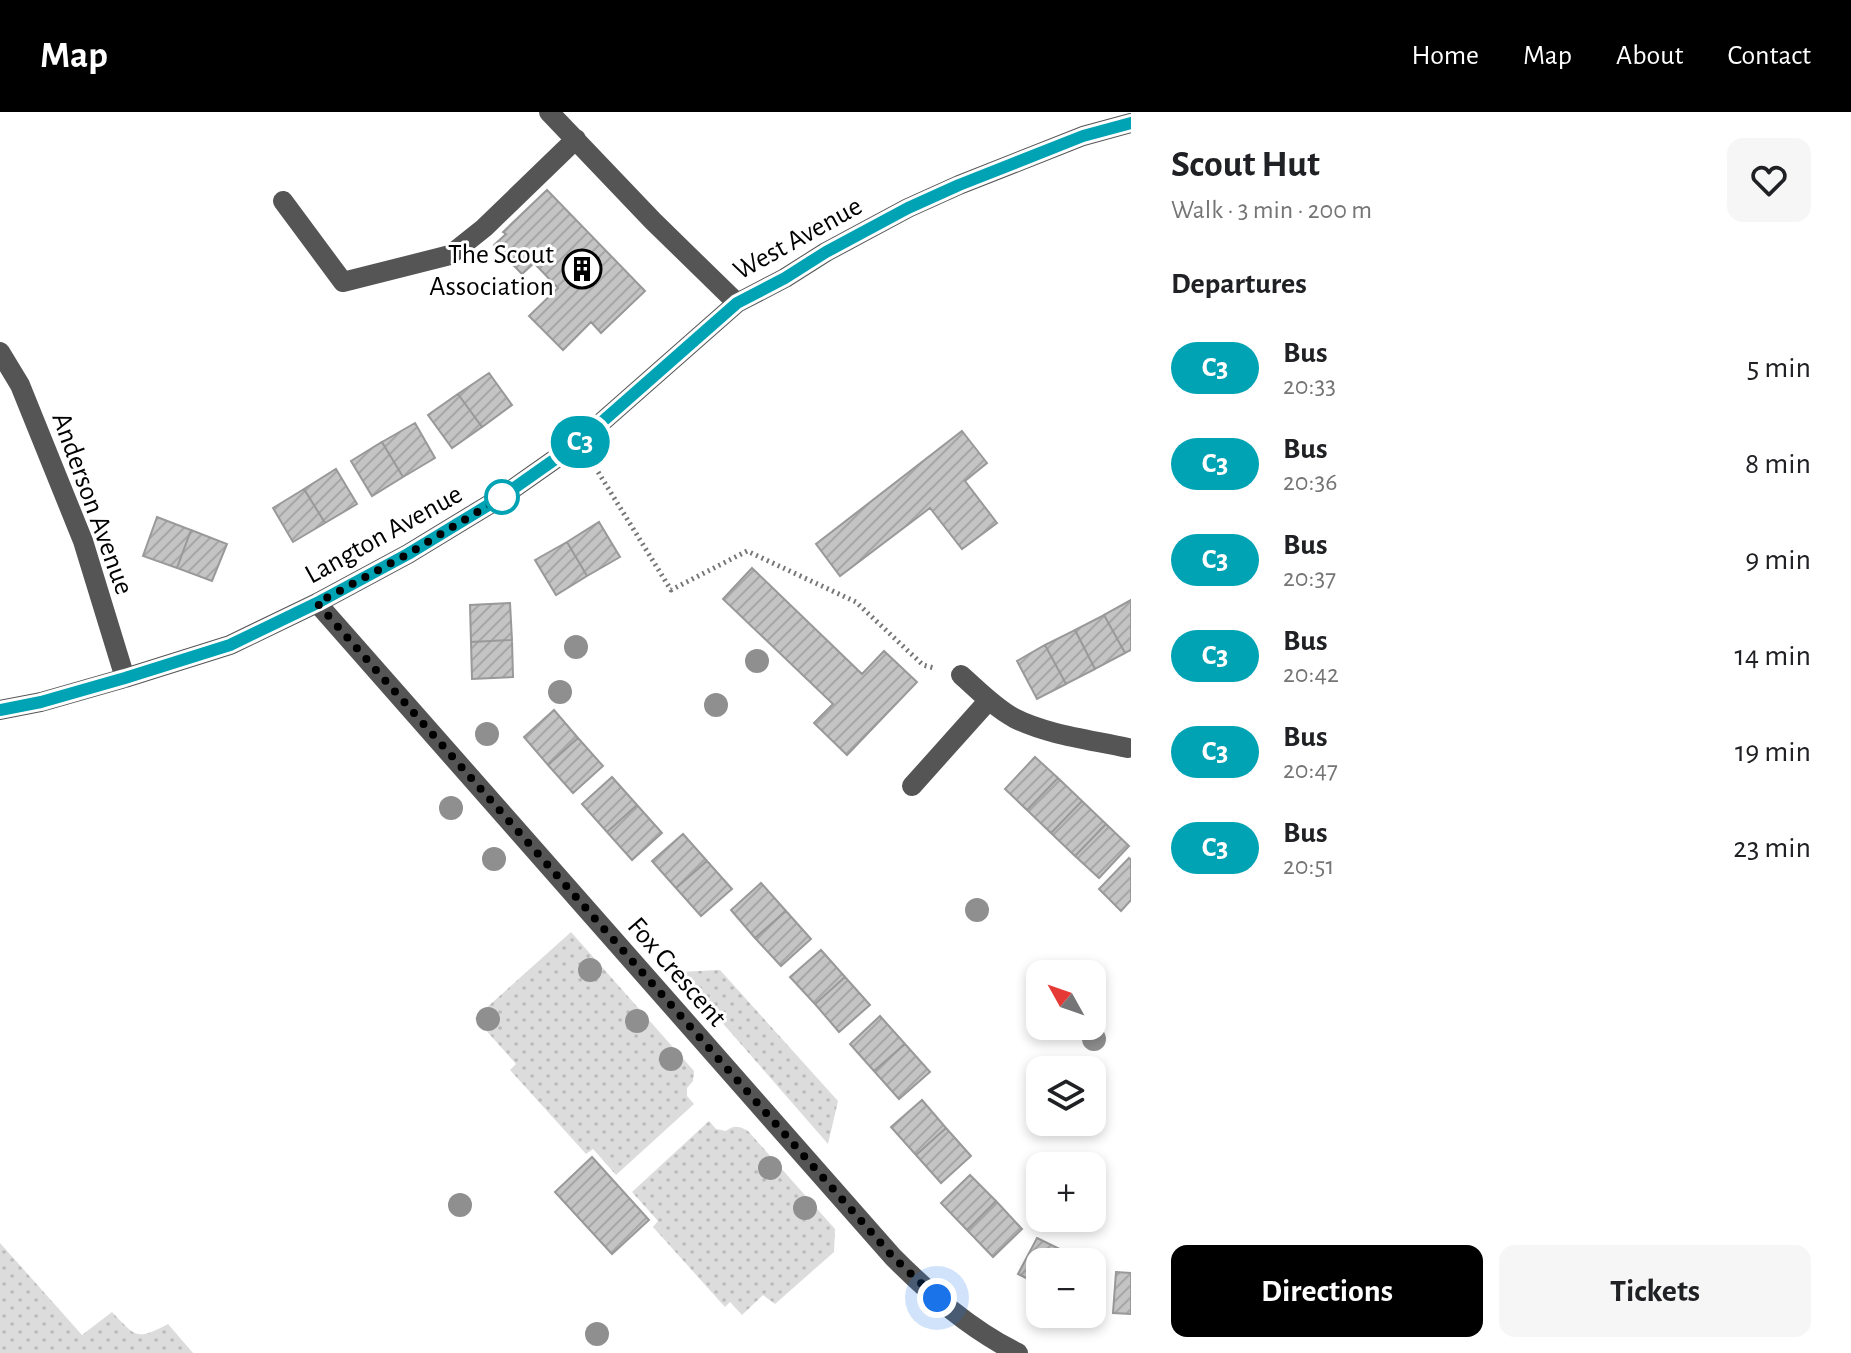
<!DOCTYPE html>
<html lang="en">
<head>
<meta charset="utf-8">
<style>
	:root { --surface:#fff; --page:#f6f6f6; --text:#202124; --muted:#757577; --accent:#000 }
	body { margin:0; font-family:"Alegreya Sans",sans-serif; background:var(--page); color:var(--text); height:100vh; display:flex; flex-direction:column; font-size:30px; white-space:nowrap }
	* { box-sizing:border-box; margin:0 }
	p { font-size:26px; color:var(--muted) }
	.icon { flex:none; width:44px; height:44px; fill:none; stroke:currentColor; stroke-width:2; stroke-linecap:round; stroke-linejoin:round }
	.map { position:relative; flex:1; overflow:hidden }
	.drawer { display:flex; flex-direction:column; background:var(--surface); width:720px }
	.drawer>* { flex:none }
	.badge { padding:0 16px; border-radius:26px; font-size:28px; line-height:52px }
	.needle { width:52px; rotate:310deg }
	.buttons { position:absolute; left:1026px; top:848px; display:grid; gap:16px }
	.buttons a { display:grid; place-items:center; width:80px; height:80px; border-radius:16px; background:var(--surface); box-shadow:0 4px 12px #0003; font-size:40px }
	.you { position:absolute; width:40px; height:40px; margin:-20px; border:6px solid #fff; border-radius:50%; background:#1a73e8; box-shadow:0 0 0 12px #1a73e833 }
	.map>.badge { position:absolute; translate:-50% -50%; box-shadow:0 0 0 4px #fff }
	h2 { padding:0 40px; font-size:30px; line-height:72px }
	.round { display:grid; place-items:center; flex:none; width:84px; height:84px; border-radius:16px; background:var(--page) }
	.overview { display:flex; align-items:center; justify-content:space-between; height:136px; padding:0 40px }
	h1 { font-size:38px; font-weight:700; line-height:60px }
	.action { display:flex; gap:16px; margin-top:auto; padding:16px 40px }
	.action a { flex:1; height:92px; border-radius:16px; background:var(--accent); color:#fff; font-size:32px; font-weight:700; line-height:92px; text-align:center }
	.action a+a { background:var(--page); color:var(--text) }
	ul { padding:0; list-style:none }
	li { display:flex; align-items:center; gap:24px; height:96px; padding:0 40px }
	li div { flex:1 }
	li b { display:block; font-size:30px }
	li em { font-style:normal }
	li .badge { min-width:88px; font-weight:700; text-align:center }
	header { display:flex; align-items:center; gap:48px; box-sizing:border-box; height:112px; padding:0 40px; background:var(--accent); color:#fff }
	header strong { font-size:38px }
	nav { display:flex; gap:44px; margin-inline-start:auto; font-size:28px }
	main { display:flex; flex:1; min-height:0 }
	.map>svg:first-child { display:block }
	.grass { fill:url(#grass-dots) }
	.building { fill:url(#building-hatch); stroke:#999; stroke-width:2 }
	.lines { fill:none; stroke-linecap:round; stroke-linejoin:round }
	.path { stroke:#777; stroke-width:5; stroke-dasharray:2 4; stroke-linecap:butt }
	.minor { stroke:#555; stroke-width:20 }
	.tree { fill:#8f8f8f }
	.line-casing { stroke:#fff; stroke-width:18 }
	.line { stroke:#00a3b4; stroke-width:12 }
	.walk { stroke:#000; stroke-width:8; stroke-dasharray:0 14.4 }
	.stop-dot { fill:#fff; stroke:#00a3b4; stroke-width:4 }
	.labels { text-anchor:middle; stroke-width:6; stroke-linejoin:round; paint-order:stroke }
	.street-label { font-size:28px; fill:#000; stroke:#fff }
	.poi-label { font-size:28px; fill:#000; stroke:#fff; text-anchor:end }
</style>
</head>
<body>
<header>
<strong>Map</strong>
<nav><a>Home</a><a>Map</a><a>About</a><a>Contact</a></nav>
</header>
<main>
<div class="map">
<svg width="1131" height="1241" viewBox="0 0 1131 1241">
	<defs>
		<pattern id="grass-dots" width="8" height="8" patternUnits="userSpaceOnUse" patternTransform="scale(2)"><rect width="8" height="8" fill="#dcdcdc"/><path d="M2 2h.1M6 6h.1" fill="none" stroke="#bbb" stroke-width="1.8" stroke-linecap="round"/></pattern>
		<pattern id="building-hatch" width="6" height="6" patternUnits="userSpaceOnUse" patternTransform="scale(2)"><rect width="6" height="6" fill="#c4c4c4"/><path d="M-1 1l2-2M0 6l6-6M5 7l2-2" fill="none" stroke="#a7a7a7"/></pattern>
	</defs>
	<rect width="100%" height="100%" fill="#fff"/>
	<path class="grass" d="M571,820l123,139 -1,10 -6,7v8l7,8 -78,71 -23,-26 -7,5 -76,-84 6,-6 -41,-46z
		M720,858l118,131 -10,43 -150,-172z
		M709,1009l7,8 10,2c8,-6 13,-5 22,0l87,98 -1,23 -59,52 -12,-9 -21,20 -12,-13 -5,5 -72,-80 5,-6 -26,-29z
		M0,1131l82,92 30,-23c24,25 24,29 56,12l25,29h-193z"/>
	<path class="building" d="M547,78l98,101 -44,42 -10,-11 -28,28 -34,-34 29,-28 -24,-25 -12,11 -28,-29 12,-11 -3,-2z
		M489,261l23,32 -30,22 -24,-33z
		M458,282l24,33 -30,21 -24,-33z
		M415,311l20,35 -32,19 -21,-35z
		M962,319l25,32 -22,18 32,42 -35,26 -32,-41 -90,68 -24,-32z
		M382,330l21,35 -31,19 -21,-35z
		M336,357l21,35 -32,19 -21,-34z
		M304,377l21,34 -32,19 -20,-34z
		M157,405l34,13 -14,38 -34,-12z
		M599,410l21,35 -33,19 -20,-34z
		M191,418l36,14 -15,37 -35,-13z
		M567,430l20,34 -31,19 -21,-35z
		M752,456l110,106 22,-23 33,31 -70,73 -33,-32 19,-19 -110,-105z
		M1131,488v50l-6,3 -21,-38z
		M510,491l2,37 -41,2 -1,-37z
		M1104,503l21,38 -30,16 -20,-39z
		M1075,518l20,39 -29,15 -21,-39z
		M512,528l1,37 -41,2 -1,-37z
		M1045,533l21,39 -29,15 -20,-38z
		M554,598l24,28 -30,27 -24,-28z
		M578,626l25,28 -30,27 -25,-28z
		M1035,645l23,21 -31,32 -22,-21z
		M612,665l25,28 -30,27 -25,-28z
		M1058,666l24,23 -31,32 -24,-23z
		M1082,689l24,23 -31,32 -24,-23z
		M637,693l25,28 -30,27 -25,-28z
		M1106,712l23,22 -30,32 -24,-22z
		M683,722l24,27 -31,27 -24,-27z
		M1129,746l2,2v40l-10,11 -22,-22z
		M707,749l25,28 -31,27 -25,-28z
		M761,771l25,28 -31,27 -24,-28z
		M786,799l25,28 -30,27 -26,-28z
		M821,838l24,27 -30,27 -25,-27z
		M845,865l25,28 -31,27 -24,-28z
		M880,904l25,28 -31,27 -24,-27z
		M905,932l25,28 -31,27 -25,-28z
		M922,988l24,28 -30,27 -25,-28z
		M946,1016l25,28 -30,27 -25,-28z
		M592,1045l57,63 -37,34 -57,-62z
		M970,1063l26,26 -29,29 -26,-27z
		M996,1089l26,28 -29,28 -26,-27z
		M1037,1126l33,16 -4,8h-26v23l-22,-11z
		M1116,1160l15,1v41l-18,-1z"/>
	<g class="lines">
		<path class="path" d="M595,355l76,123 76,-39 109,51 67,63 11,3"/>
		<path class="minor" d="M549,0l104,109 84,82
			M283,89l60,81 107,-27 34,-27 92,-89
			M0,240l20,33 63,156 42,137
			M317,491l576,654c37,37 78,73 125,96
			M961,563c17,15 33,32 53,43 33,17 79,22 114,30
			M0,598l41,-8 84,-24 105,-33 87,-42 91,-49 92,-56 78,-55 159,-140 48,-25 41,-26 82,-44 51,-23 124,-49 48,-13
			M912,674l77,-86"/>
	</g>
	<g class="tree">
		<circle cx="576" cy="535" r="12"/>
		<circle cx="757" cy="549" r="12"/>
		<circle cx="560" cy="580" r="12"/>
		<circle cx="716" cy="593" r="12"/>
		<circle cx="487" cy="622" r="12"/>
		<circle cx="451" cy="696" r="12"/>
		<circle cx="494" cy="747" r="12"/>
		<circle cx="977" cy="798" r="12"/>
		<circle cx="590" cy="858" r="12"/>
		<circle cx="488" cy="907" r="12"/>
		<circle cx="637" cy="909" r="12"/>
		<circle cx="1094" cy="927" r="12"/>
		<circle cx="671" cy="947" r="12"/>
		<circle cx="770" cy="1056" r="12"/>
		<circle cx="460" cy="1093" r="12"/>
		<circle cx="805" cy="1096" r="12"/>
		<circle cx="597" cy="1222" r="12"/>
	</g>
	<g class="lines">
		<g class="line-casing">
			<path id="line" d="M0,598l41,-8 84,-24 105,-33 87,-42 91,-49 92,-56 78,-55 159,-140 48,-25 41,-26 82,-44 51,-23 124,-49 48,-13"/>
		</g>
		<use href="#line" class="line"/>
		<path class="walk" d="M502,385l-94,57 -91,49 576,654 44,41"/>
	</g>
	<defs>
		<g id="building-ring" transform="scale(2)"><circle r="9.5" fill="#fff" stroke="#000" stroke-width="1.5"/><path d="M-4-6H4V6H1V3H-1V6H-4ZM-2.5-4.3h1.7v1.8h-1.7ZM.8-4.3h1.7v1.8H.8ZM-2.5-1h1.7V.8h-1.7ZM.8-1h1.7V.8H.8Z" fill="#000"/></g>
	</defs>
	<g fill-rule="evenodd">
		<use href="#building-ring" x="582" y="157"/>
	</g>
	<circle class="stop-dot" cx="502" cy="385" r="16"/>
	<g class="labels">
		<g class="street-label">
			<text transform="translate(797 125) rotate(-29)" y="10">West Avenue</text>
			<text transform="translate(94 391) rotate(70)" y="10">Anderson Avenue</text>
			<text transform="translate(383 421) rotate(-29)" y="10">Langton Avenue</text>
			<text transform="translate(678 859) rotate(49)" y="10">Fox Crescent</text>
		</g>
		<g class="poi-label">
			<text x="554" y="151">The Scout<tspan x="554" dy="32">Association</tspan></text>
		</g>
	</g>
</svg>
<div class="buttons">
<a><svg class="needle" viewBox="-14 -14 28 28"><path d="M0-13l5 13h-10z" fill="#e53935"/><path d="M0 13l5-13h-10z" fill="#757577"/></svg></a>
<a><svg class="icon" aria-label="layers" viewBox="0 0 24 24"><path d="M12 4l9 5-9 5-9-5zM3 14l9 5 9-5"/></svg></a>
<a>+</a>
<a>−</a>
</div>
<div class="you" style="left:937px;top:1186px"></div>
<b class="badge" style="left:580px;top:330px;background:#00a3b4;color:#fff">C3</b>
</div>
<section class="drawer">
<div class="overview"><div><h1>Scout Hut</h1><p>Walk · 3 min · 200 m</p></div><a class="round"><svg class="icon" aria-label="heart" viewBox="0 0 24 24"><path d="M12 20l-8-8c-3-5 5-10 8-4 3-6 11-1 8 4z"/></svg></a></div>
<h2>Departures</h2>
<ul>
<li><span class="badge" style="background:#00a3b4;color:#fff">C3</span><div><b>Bus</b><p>20:33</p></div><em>5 min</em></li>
<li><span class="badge" style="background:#00a3b4;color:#fff">C3</span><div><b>Bus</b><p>20:36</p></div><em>8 min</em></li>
<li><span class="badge" style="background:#00a3b4;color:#fff">C3</span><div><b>Bus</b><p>20:37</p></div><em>9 min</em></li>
<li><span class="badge" style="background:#00a3b4;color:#fff">C3</span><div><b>Bus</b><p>20:42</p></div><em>14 min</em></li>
<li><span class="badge" style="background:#00a3b4;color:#fff">C3</span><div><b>Bus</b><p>20:47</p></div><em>19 min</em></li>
<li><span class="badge" style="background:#00a3b4;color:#fff">C3</span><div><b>Bus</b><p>20:51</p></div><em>23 min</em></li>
</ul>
<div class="action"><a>Directions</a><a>Tickets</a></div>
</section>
</main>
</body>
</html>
